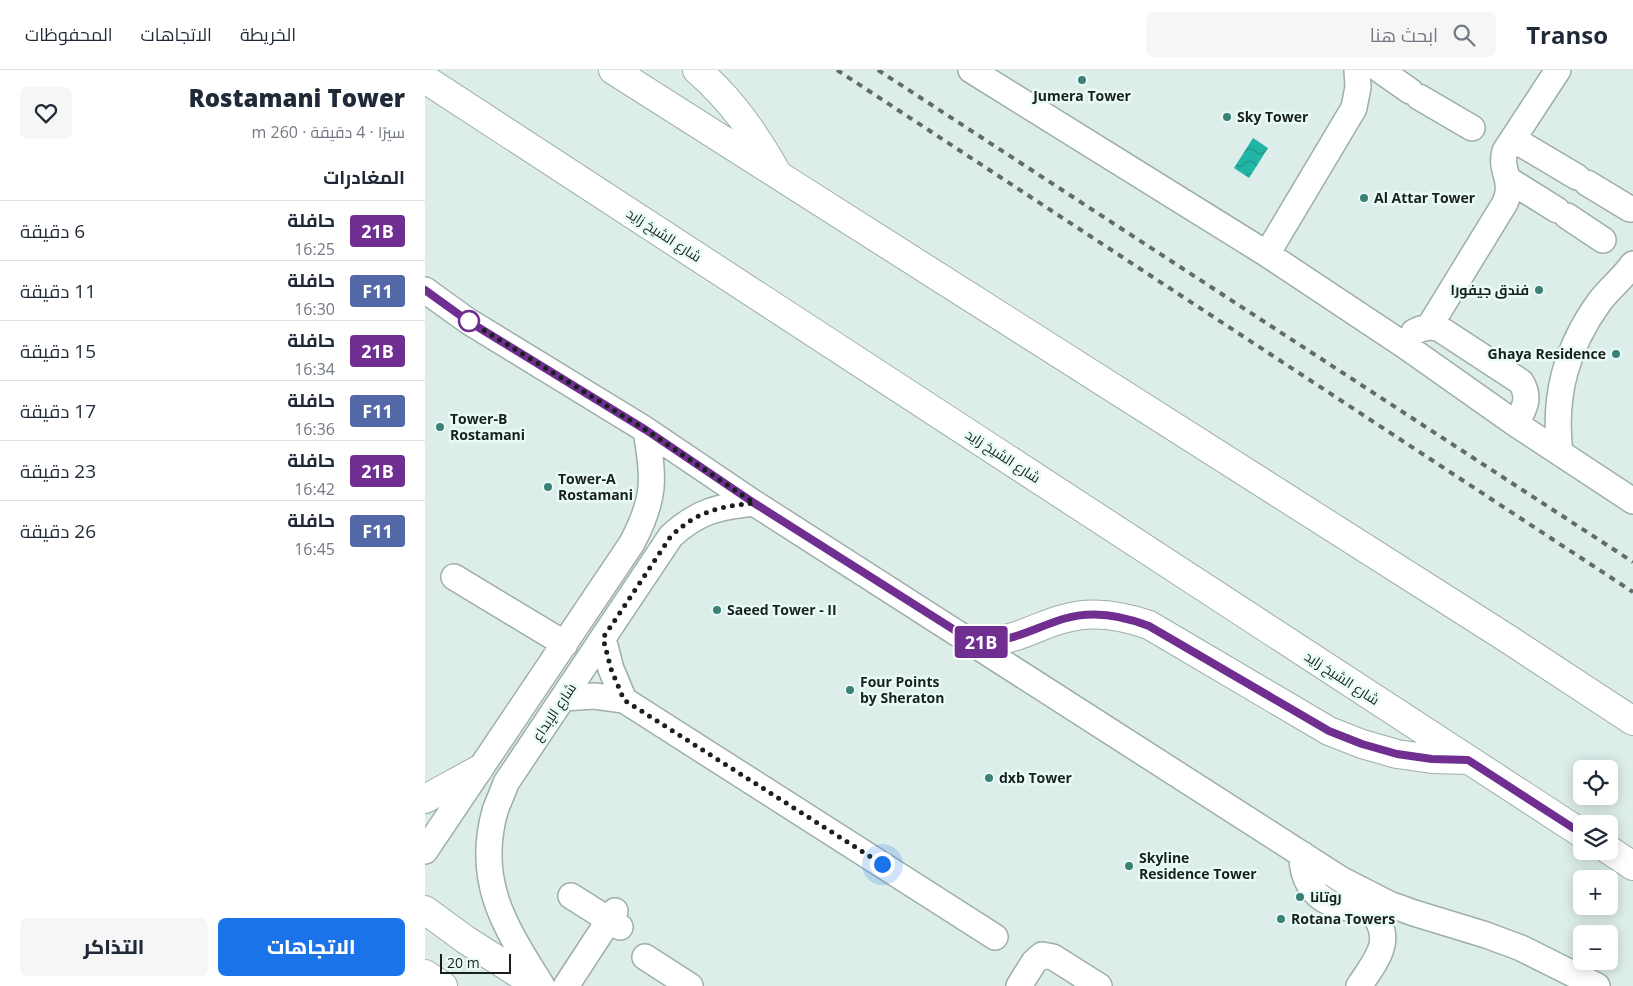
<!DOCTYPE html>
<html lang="ar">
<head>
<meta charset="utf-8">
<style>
	:root { --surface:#fff; --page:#f6f6f7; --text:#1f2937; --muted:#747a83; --line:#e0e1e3; --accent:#1a73e8 }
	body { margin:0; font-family:"Open Sans",Cairo,sans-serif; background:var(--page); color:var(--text); direction:rtl; height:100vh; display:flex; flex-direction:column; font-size:19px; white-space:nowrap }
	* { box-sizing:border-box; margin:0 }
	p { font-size:16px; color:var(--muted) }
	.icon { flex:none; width:28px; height:28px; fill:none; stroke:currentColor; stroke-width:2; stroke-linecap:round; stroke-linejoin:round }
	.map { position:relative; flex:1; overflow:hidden; direction:ltr }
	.side { display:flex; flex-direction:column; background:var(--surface); width:425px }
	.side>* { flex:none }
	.badge { padding:0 10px; border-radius:4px; font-size:18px; line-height:32px }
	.controls { position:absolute; left:1148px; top:690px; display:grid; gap:10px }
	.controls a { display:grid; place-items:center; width:45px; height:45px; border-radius:8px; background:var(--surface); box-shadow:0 2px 12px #0003; font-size:25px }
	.scale { position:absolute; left:15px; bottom:12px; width:71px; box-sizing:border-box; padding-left:5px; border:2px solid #19201e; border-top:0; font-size:14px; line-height:18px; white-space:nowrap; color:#19201e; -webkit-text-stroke:4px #e9fbf7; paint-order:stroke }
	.you { position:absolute; width:25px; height:25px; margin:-12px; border:4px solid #fff; border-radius:50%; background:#1a73e8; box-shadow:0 0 0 8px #1a73e833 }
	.map>.badge { position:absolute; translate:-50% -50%; box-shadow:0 0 0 2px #fff }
	h2 { padding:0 20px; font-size:19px; line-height:45px }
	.round { display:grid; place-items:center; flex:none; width:52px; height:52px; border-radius:8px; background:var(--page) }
	.headline { display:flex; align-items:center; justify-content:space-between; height:85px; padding:0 20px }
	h1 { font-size:24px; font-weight:800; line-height:38px }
	.button { display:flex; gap:10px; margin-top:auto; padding:10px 20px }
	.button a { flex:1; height:58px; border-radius:8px; background:var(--accent); color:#fff; font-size:20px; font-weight:800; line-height:58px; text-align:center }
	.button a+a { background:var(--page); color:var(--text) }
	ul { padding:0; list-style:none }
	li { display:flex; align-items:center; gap:15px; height:60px; padding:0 20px; border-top:1px solid var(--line) }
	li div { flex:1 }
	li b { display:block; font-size:19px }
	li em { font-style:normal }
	li .badge { min-width:55px; font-weight:700; text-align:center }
	header { display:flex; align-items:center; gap:30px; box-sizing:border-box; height:70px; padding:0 25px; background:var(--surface); border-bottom:1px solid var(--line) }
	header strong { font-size:24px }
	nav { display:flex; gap:28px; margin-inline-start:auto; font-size:18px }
	.search { width:350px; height:45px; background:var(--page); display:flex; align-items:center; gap:12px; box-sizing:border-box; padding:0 18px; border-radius:8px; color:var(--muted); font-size:19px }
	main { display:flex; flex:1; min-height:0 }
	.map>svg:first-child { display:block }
	.water { fill:url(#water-waves) }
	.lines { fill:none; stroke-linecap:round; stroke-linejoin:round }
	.minor-casing { stroke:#9daeab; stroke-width:28 }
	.major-casing { stroke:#9daeab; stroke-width:30 }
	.highway-casing { stroke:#9daeab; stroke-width:30 }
	.minor { stroke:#fff; stroke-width:25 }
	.major { stroke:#fff; stroke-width:28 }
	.highway { stroke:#fff; stroke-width:28 }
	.rail { stroke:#616c69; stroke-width:4; stroke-dasharray:6 6; stroke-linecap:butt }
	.line-casing { stroke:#fff; stroke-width:11 }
	.line { stroke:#6f2e90; stroke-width:8 }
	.walk { stroke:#19201e; stroke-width:5; stroke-dasharray:0 9 }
	.poi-dot { fill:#3b8178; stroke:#e9fbf7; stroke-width:2 }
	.stop-dot { fill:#fff; stroke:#6f2e90; stroke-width:2.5 }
	.labels { text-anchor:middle; stroke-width:5; stroke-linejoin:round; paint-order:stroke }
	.poi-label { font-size:14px; font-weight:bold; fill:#19201e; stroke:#e9fbf7; text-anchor:start }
	.street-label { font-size:14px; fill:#19201e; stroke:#e9fbf7 }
</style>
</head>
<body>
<header>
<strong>Transo</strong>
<div class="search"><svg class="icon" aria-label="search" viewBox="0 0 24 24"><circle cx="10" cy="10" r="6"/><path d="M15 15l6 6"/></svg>ابحث هنا</div>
<nav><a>الخريطة</a><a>الاتجاهات</a><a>المحفوظات</a></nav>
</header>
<main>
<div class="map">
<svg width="1208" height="916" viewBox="0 0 1208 916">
	<defs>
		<pattern id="water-waves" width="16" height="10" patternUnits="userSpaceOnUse" patternTransform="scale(1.25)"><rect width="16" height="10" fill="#20b5a5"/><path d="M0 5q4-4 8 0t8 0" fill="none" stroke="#1b9386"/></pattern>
	</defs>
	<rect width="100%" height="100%" fill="#dcedea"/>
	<path class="water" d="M828,68l15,10 -19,30 -15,-10z"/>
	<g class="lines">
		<g class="minor-casing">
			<path id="minor" d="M546,0l296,184 137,91 112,79 117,77
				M955,0l30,21
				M994,27l53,31
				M1088,69l64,38
				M1084,110l48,30
				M1162,113l43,26
				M1142,146l36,24
				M842,184l87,-146 4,-21 -1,-17
				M0,220l43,31 178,109 108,73 588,377 47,24 25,9 72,22 35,13 76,38
				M1004,257l76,-124c10,-24 -6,-31 0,-52l53,-81
				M989,262c9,-5 16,-6 26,-3l81,53c10,16 3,27 -5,42
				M1135,383c-7,-57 6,-105 40,-152 10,-13 23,-23 33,-37
				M29,507l111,67
				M178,568l8,31 13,31
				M138,628l31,-2 30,4 371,237
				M0,781l207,-308c24,-46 22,-63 14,-113
				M877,784c-1,51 47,63 87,50
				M146,826l49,31
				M220,887l45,29
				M117,916c-36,-58 -67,-103 -47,-175 3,-9 8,-19 11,-28l165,-247c27,-25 47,-29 83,-33
				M141,916l49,-75
				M594,916l15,-24 8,-7 11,2 46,29
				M934,916c18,-27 37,-47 11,-77"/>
		</g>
		<g class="major-casing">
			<path id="major" d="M0,729l53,-29
				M0,840l41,30 72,46
				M0,904l18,12"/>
		</g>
		<g class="highway-casing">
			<path id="highway" d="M188,0l892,567 128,84
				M272,0c34,29 58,64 80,103
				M0,9l1156,754
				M550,573c10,-1 20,-2 30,-4 20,-4 38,-15 58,-20 29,-9 58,-4 86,6l180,106 33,13 35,10 35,5 36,1
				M1184,780l24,16"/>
		</g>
		<use href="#minor" class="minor"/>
		<use href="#major" class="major"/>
		<use href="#highway" class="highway"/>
		<path class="rail" d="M412,0l796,522
			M453,0l755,492"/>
	</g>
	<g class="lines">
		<g class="line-casing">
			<path id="line" d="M0,220l43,31 178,109 108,73 221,140c10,-1 20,-2 30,-4 20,-4 38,-14 58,-20 29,-9 58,-4 86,7l180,105 33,13 35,10 35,5 36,1 113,73"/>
		</g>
		<use href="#line" class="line"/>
		<path class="walk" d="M44,251l177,109 108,73c-36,4 -56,8 -83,33l-68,102 8,31 13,31 258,164"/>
	</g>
	<g class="poi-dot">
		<circle cx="657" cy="10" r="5"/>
		<circle cx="802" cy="47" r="5"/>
		<circle cx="939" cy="128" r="5"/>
		<circle cx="1114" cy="220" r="5"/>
		<circle cx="1191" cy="284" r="5"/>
		<circle cx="15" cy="357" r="5"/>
		<circle cx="123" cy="417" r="5"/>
		<circle cx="292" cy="540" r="5"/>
		<circle cx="425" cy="620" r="5"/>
		<circle cx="564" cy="708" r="5"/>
		<circle cx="704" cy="796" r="5"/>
		<circle cx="875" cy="827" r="5"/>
		<circle cx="856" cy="849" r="5"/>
	</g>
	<circle class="stop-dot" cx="44" cy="251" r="10"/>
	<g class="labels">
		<g class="poi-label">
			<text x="657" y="31" text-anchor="middle">Jumera Tower</text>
			<text x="812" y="52">Sky Tower</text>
			<text x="949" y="133">Al Attar Tower</text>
			<text x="1104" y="225" text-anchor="end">فندق جيفورا</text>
			<text x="1181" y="289" text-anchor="end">Ghaya Residence</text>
			<text x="25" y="354">Tower-B<tspan x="25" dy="16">Rostamani</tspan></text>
			<text x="133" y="414">Tower-A<tspan x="133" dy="16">Rostamani</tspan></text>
			<text x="302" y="545">Saeed Tower - II</text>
			<text x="435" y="617">Four Points<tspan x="435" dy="16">by Sheraton</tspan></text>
			<text x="574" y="713">dxb Tower</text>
			<text x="714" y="793">Skyline<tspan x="714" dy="16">Residence Tower</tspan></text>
			<text x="885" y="832">روتانا</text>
			<text x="866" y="854">Rotana Towers</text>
		</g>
		<g class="street-label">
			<text transform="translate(239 165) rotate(33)" y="5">شارع الشيخ زايد</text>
			<text transform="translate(578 386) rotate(33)" y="5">شارع الشيخ زايد</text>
			<text transform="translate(917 608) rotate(33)" y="5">شارع الشيخ زايد</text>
			<text transform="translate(129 642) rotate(-56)" y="5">شارع الإبداع</text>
		</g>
	</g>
</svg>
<div class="controls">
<a><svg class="icon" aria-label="locate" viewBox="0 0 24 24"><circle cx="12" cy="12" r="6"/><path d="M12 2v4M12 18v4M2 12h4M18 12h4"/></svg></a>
<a><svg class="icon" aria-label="layers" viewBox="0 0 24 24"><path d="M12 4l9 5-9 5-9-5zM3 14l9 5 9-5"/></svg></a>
<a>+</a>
<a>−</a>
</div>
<div class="scale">20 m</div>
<div class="you" style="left:457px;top:794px"></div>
<b class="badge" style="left:556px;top:572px;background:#6f2e90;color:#fff">21B</b>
</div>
<section class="side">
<div class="headline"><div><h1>Rostamani Tower</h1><p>سيرًا · 4 دقيقة · 260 m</p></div><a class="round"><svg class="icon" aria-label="heart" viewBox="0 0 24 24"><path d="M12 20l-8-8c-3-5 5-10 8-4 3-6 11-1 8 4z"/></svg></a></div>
<h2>المغادرات</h2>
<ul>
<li><span class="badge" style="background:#6f2e90;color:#fff">21B</span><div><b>حافلة</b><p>16:25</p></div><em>6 دقيقة</em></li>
<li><span class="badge" style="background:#5368a7;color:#fff">F11</span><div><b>حافلة</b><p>16:30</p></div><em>11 دقيقة</em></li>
<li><span class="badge" style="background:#6f2e90;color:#fff">21B</span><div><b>حافلة</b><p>16:34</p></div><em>15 دقيقة</em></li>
<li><span class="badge" style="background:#5368a7;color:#fff">F11</span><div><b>حافلة</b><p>16:36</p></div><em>17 دقيقة</em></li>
<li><span class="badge" style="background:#6f2e90;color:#fff">21B</span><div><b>حافلة</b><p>16:42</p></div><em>23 دقيقة</em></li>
<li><span class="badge" style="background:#5368a7;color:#fff">F11</span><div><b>حافلة</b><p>16:45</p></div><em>26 دقيقة</em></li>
</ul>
<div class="button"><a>الاتجاهات</a><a>التذاكر</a></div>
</section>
</main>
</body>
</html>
